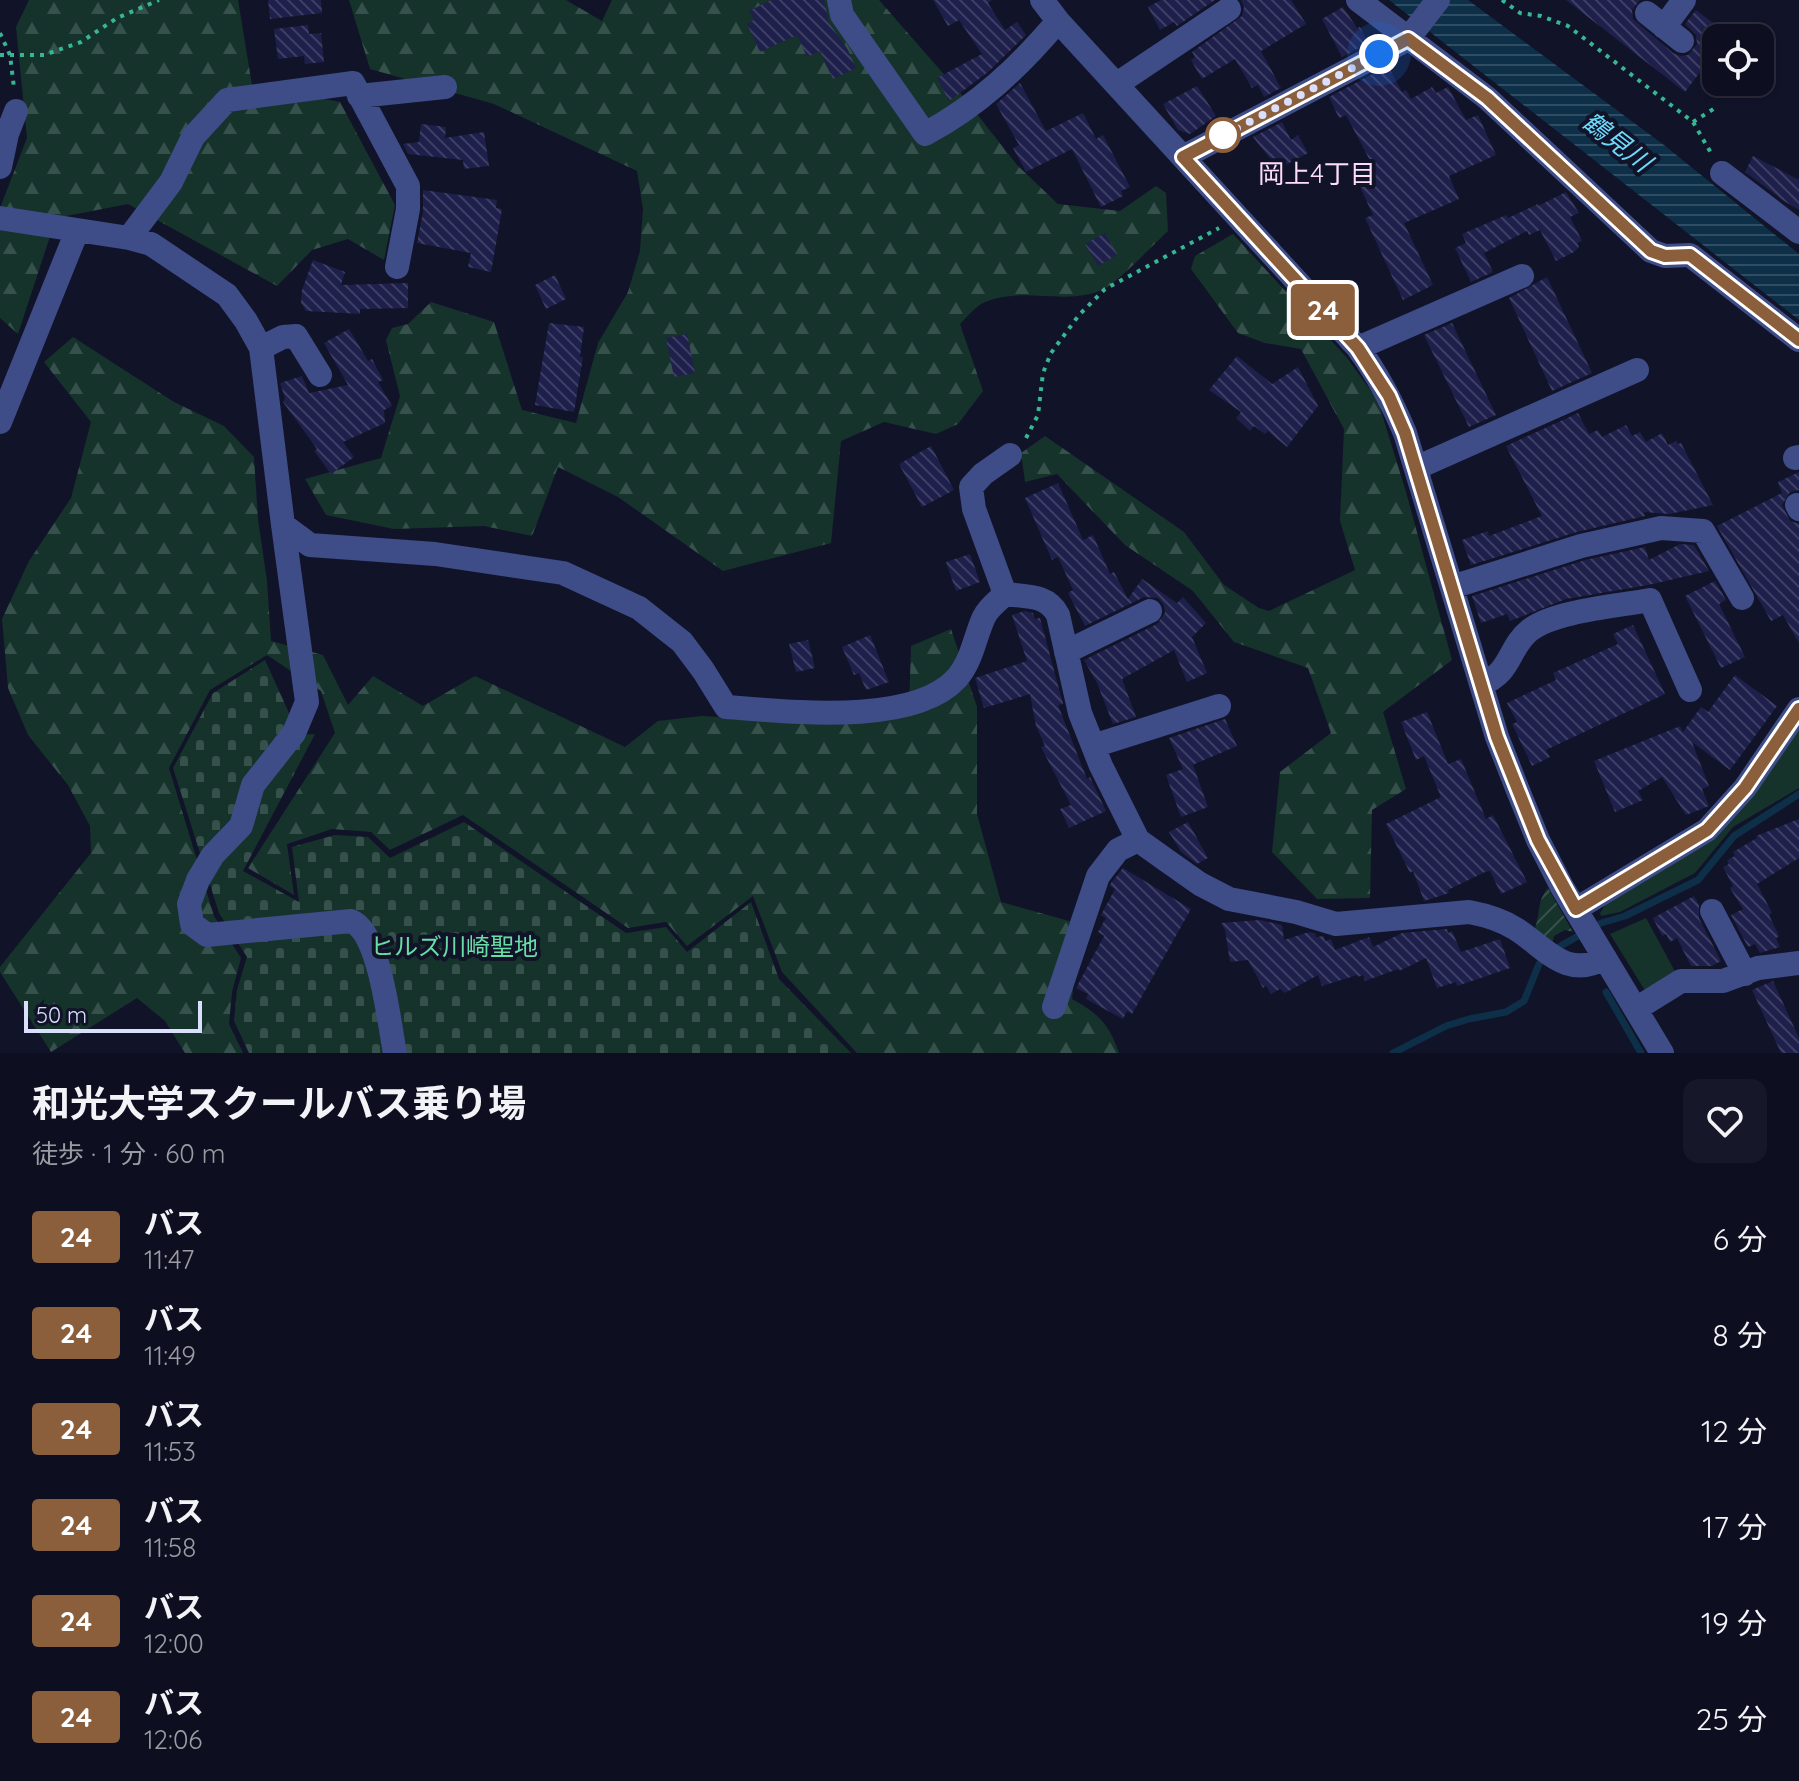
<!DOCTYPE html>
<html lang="ja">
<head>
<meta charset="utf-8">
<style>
	:root { --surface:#0d0e1f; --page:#161728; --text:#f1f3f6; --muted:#9a9ca4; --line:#2d2e3d }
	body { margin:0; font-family:Quicksand,"Noto Sans JP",sans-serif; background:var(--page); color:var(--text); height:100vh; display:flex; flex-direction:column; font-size:30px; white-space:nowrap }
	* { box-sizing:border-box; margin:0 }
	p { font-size:26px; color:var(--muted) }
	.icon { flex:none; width:44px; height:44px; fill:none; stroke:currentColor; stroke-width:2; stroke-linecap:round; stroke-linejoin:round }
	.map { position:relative; height:1053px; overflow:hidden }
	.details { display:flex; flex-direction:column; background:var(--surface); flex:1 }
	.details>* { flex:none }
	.badge { padding:0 16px; border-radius:6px; font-size:28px; line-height:52px }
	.controls { position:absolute; left:1702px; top:24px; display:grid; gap:16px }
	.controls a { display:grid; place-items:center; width:72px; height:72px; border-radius:16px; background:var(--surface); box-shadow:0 2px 6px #0004,0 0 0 2px var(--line); font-size:40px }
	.scale { position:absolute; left:24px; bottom:20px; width:178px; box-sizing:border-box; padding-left:8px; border:4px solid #dbdffe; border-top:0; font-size:22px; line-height:28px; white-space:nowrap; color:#dbdffe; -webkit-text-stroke:6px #111329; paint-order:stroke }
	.you { position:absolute; width:40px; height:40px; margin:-20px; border:6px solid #fff; border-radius:50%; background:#1a73e8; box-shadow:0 0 0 12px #1a73e833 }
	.map>.badge { position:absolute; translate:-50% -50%; box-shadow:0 0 0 4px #fff }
	.round { display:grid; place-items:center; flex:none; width:84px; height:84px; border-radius:16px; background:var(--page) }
	.overview { display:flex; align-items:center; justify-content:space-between; height:136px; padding:0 32px }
	h1 { font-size:38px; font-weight:700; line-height:60px }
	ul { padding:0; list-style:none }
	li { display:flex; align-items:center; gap:24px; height:96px; padding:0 32px }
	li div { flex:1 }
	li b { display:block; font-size:30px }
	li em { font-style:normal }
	li .badge { min-width:88px; font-weight:700; text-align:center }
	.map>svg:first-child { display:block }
	.green { fill:#15332b }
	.forest { fill:url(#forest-firs) }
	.cemetery { fill:url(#cemetery-stones) }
	.garden { fill:url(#garden-furrows) }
	.water { fill:url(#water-rules) }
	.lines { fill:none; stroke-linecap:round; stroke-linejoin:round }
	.stream { stroke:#0d2f47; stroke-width:7 }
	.building { fill:url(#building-back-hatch) }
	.path { stroke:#34b892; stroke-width:4; stroke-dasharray:4 6; stroke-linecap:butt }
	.minor { stroke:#3e4c87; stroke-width:24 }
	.line-casing { stroke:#fff; stroke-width:18 }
	.line { stroke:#8b5e3c; stroke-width:12 }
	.walk { stroke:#dbdffe; stroke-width:8; stroke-dasharray:0 14.4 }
	.stop-dot { fill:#fff; stroke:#8b5e3c; stroke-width:4 }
	.labels { text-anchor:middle; stroke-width:8; stroke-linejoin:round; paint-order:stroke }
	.park-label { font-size:24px; fill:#68dda5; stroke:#111329 }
	.water-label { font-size:26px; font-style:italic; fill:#6cd9fa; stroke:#111329 }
	.neighbourhood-label { font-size:26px; fill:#feddf9; stroke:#111329 }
</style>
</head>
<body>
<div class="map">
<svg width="1799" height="1053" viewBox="0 0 1799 1053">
	<defs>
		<pattern id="forest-firs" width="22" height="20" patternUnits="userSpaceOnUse" patternTransform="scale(2)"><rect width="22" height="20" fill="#15332b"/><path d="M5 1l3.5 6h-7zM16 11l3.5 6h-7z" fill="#36504b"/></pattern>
		<pattern id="cemetery-stones" width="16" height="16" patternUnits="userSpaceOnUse" patternTransform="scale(2)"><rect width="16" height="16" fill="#15332b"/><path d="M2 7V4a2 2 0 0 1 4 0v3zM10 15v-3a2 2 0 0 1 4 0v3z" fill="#36504b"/></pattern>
		<pattern id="garden-furrows" width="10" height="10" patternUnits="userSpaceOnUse" patternTransform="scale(2)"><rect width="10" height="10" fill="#15332b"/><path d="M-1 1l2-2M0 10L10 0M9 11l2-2" fill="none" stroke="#36504b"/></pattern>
		<pattern id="water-rules" width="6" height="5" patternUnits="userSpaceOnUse" patternTransform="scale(2)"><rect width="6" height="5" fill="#0d2f47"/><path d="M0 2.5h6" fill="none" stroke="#304d63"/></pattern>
		<pattern id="building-back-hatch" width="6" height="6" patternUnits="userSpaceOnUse" patternTransform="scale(2)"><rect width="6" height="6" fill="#1e1f4a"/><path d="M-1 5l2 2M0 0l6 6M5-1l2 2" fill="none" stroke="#3e3f65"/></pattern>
	</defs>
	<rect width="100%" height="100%" fill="#111329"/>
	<path class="green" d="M1799,727v61l-66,39 -38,46 -75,39 -19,4 -1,-3 5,-8 71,-43z
		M1646,918l31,57 -25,16 -8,-2 -34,-55z"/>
	<path class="forest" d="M29,0h209l14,85 88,17 55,103 -11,55 -36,-21 -36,11 -35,36 -149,-82 -72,14 -38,116 -18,-16v-110l27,-70 -11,-111z
		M349,0h217l36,21 10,-21h267l83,95 55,70 41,39 62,7 36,-25 10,7 2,38c-15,14 -49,50 -64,58 -37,18 -82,-4 -121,14 -8,4 -16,14 -23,21l23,67 -25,33 -22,10 -52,-12 -43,19 -10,102 -108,28 -105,-74 -60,-30 -26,69 -48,-10 -90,3 -68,-14 -21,-36 76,-21 19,-62 -14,-56 6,-12 16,-4 23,-22 63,20 28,88 54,13 22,-80 30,-51 12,-41 3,-42 -6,-38 -143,-67 -124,-35z
		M1233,234l115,125 30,42 28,91 46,168 -69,52 23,77 -34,21 -2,88 -53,1 -45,-47 8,-80 51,-39 -23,-65 -74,-26 -41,-51 -68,-46 -68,-71 -32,8 -4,-29 24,-17 139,96 40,53 35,23 10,3 86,-41 -15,-49 4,-92 -43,-80 -36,-6 -27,-10 -47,-64 4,-13z
		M73,337l101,65 50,24 30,31 4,62 9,62 4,60 52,14 25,50 25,-29 50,30 52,-30 150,71 33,-26 44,-5 91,5 116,-11 2,-64 40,-17 26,78v107l24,88 79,22 -8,75c27,15 37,25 47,54h-262l-75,-81 -29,-76 -66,50 -21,-24 -38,6 -165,-113 -73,35 -19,-18 -39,-3 -45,15 7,51 -46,-27 87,-135 -14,-42 -54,-36 -57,35 -41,78 45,148 27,42 -9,34 -3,32 14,29h-58l-20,-32 -28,-23 -86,54 -51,-80v-5l91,-114 -1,-27 -22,-41 -40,-50 -20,-47 -6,-69 27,-58 42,-63 20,-76 -47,-60z"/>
	<path class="cemetery" d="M265,660l34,75 16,-1 -72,137 56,31 -7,-55 43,-12 33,2 22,21 74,-36 162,111 40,-6 21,25 64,-50 28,77 72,74h-602l-15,-32 3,-31 10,-33 -28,-44 -46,-145 40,-75z"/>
	<path class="garden" d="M1548,888l25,44 -8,-2 -11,6 -2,8 -18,-13c7,-17 2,-29 14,-43z"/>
	<path class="water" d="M1389,0h79l196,145 135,109v66z"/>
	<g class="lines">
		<path class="stream" d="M1557,948l44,-25 24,-7 73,-36 36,-44 65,-42
			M1606,992l35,61
			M1393,1053l53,-27 23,-7 37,-7 18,-11 15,-37"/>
	</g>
	<path class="building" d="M268,0h53l1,13 -52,6z
		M771,0h53l5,23 19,27 8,18 -23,11 -13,-28 -13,6 -10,-22 -37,17 -13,-28 7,-4 -5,-9z
		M933,0h59l-4,3 17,27 12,-8 9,13 -39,38 -38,28 -12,-23 45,-24 -23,-34 -11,6z
		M1161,0h54l-38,26 -3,-4 -14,8 -12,-23z
		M1241,0h50l15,24 -45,27 20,37 -17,9 -6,-12 -6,3 -17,-29 -33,20 -11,-19 4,-3 -3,-5 50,-36 2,-9z
		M1566,0h74l-8,10 1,9 40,34 8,3 7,-1 9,-11 -1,-9 -11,-11 11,-14 20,15v26l-31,41z
		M1343,7l14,21 3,-1 8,16 -26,14 -20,-38z
		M308,25l1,9 12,-1 3,29 -19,2 -1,-8 -26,3 -4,-30z
		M1388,66l14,26 4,-2 5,9 21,-12 4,6 12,-6 18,33 12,-5 18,40 -47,21 10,23 -55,24 29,62 -30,15 -38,-82 8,-3 -17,-37 19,-8 -29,-55 -7,3 -10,-21z
		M1020,83l26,48 37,-18 13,26 7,-4 27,52 -9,4 2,5 -22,11 -29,-58 -46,23 -13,-24 6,-3 -23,-41z
		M1197,86l19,30 -26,18 -12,-4 -15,-26z
		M1282,122l9,18 7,-5 10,18 -30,16 -25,-32z
		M421,124l25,3 -1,11 39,-6 5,34 -25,3 -1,-9 -55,-6 -5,-10 16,-2z
		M1753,156l46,24v30l-15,-9 -39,-29z
		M423,190l74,10 -1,8 6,1 -11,63 -23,-5 3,-14 -54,-10 6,-31z
		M1566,192l13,21 -9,4 12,24 -5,2 2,4 -5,5 -18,9 -16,-31 -11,5 -2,-4 -43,22 9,19 -22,10 -16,-34 11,-5 -4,-9 44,-19 2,3 30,-14v2z
		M1105,233l12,22 -19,11 -13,-22z
		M313,260l32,12 -4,13 67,-2v25l-48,1v5l-54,-3 -5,-8 1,-13z
		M555,275l11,24 -20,10 -11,-24z
		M1547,277l45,96 -40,18 -43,-93z
		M549,323l35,4 -4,30h3l-9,55 -39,-7z
		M1452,323l44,92 -27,12 -45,-92z
		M349,329l19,32 4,-2 11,21 -5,2 14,24 -8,4 1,13 -42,19 11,15 -23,17 -17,-23 3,-2 -34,-47 2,-4 -5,-15 22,-7 7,17 39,-8 -24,-42z
		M687,334l8,39 -21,4 -8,-39z
		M1237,356l35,28 26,-17 20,39 -31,41 -19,-16 -3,3 -11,-8 -4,5 -14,-13 5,-6 -32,-22z
		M1578,413l11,21 9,-4 4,7 24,-12 6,11 8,-4 6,10 16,-9 6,12 8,-4 2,3 3,-1 32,62 -44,9 -25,-2 1,4 -68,16 -106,33 -9,-25 26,-9 1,5 53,-20 -36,-70z
		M931,446l23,44 -32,17 -23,-43z
		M1799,472v18l-9,2 -8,13 8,16 9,3v119l-16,-28 -12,6 -54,-95 65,-33 -4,-11z
		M1058,483l25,57 10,-5 17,39 4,-2 14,27 14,-20 35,24 6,-6 23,26 -14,14 15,36 -20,9 -13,-32 -52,29 14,38 -23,7 -16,-41 -13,-23 73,-36 8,-11 -1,-8 -6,-7 -14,-1 -59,29 -17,-33 5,-3 -15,-33 -6,3 -27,-62z
		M1680,544l14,1 15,26 -61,14 -82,14 -56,22 -3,-7 -26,9 -9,-27 113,-36 60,-13 4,13z
		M970,554l10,28 -24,9 -10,-29z
		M1715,581l11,19 -7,4 26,53 -24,11 -36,-72z
		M1025,611l8,2 2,6 5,-1 23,86 -5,1 29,74 3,-2 16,34 -37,17 -9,-19 11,-4 -30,-58 4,-1 -9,-20 -6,-32 -46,14 -9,-30 52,-17 -15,-46z
		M1633,625l32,69 -119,56 4,7 -18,9 -20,-42 5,-2 -10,-19 49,-23 -3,-7 65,-29 -5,-10z
		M870,635l19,47 -23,8 -7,-17 -5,2 -12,-28z
		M808,640l7,28 -19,4 -7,-28z
		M1735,675l42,31 -47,64 -38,-28 17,44 -7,3 7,17 -23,9 -24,-38 -24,14 5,9 -28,12 -21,-51 86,-35 3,6 18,-25 7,5z
		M1427,712l21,52 13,-5 25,60 7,-4 34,67 -26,12 -11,-23 -5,1 -37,18 1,3 -25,8 -11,-30 -3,2 -24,-49 55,-27 -17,-41 -8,4 -15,-38z
		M1225,719l12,27 -47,20 3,-1 15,42 -27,10 -15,-42 17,-6 -14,-31z
		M1799,819v39l-42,26 15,29 -3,2 10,21 -3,2 4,9 -20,6 -5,-9 -7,3 -17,-32 12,-6 -13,-21 3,-2 -10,-19 6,-3 -2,-4 8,-4 -2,-4 24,-14 -1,-2z
		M1188,822l20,36 -11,6 -16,-12 -12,-20z
		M1123,868l68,41 -59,105 -5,-3 -4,8 -37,-20 2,-5 -12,-6 28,-52 -6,-4 8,-14 -5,-3 14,-26 -5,-3 1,-3z
		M1694,896l5,9v13l22,43 -9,5h-21l-14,-28 -7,4 -4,-8 -4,2 -9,-18z
		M1260,920l22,5 2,15 25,-8 6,1 1,4 8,-1 1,5 6,-2 4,11 34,-13 4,10 29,-14 45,-4 1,4 4,-2 9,21 39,-13 10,29 -53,18 -1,-4 -19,6 -11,-30 -27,13 -1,-2 -33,12 -2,-6 -5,2 -1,-2 -35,11 -4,-11 -33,18 -5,-4 -9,5 -5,-8 -3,2 -15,-28 -18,2 -5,-32 -4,-7z
		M1773,981l26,57v15h-18l-29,-63z"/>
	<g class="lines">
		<path class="path" d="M1502,0l18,13 21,3 27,10 125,96 18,31
			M0,33l10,22 4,33
			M0,55h44l37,-13 36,-24 42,-18
			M1693,122l22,-14
			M1026,438l12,-23 5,-42 8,-20 28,-38 26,-26 114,-61"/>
		<path class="minor" d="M839,0l3,15 83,119c54,-29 94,-67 133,-113
			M1042,0l16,21 300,327c20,27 34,54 47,85l92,304 20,51 21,52 24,47 100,166
			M1358,0l129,98 164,153 14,5 25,-1 109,85
			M1647,13l35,28
			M1664,27l20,-27
			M1117,84l112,-75
			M359,96l86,-9
			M1183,157l225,-118 30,-39
			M0,167l7,-33 9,-23
			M1722,173l77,59
			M0,218l129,20 22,6 76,51 19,26 15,27 22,177 27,20 125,9 128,19 76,35 43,34 21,28 23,37c59,4 187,20 231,-29 15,-17 18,-42 27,-61 4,-9 14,-16 21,-23
			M129,238l42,-56 22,-45 34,-37 126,-17 55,103v23l-11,58
			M261,348l22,-11 13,-1 24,39
			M1358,348l164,-72
			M0,422l77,-191
			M1795,458l4,-1
			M1416,468l221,-98
			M1797,505l2,4
			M283,525l24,177 -13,31 -41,52 -12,41 -28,29 -15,25 -9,24 3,20 15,11 144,-14c29,11 38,102 44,132
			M1452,587l129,-41 80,-18 42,3 39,67
			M1005,594c21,3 42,0 53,21l22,98 21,53 37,74 28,20 34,24 29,15 67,13 40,12 133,-12c16,3 33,8 47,17 30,19 50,51 89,29
			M1005,594l-31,-85 -3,-22 12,-13 27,-19
			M1066,652l84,-41
			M1481,684c31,-11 27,-37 49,-54 24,-19 89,-24 120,-30l40,90
			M1093,746l126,-40
			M1576,909l131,-79 38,-42 54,-79
			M1712,911l33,63
			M1054,1007l44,-131 20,-26 20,-10
			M1636,1009l45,-28h42l35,-13 41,-5"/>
	</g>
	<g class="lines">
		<g class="line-casing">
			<path id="line" d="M1799,340l-109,-85 -25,1 -14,-5 -164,-153 -79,-59 -225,118 175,191 31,48 16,37 92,304 41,103 38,69 131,-79 38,-42 54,-79"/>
		</g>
		<use href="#line" class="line"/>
		<path class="walk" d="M1223,135l-12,7 168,-88"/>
	</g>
	<circle class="stop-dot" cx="1223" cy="135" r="16"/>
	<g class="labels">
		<g class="park-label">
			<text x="454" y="955">ヒルズ川崎聖地</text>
		</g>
		<g class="water-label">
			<text transform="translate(1617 142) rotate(38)" y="9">鶴見川</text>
		</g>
		<g class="neighbourhood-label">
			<text x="1317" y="183">岡上4丁目</text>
		</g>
	</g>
</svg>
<div class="controls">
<a><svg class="icon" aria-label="locate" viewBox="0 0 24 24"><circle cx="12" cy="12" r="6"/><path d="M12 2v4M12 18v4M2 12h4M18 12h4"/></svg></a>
</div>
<div class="scale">50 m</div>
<div class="you" style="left:1379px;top:54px"></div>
<b class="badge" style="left:1323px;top:310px;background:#8b5e3c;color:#fff">24</b>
</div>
<section class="details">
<div class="overview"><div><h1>和光大学スクールバス乗り場</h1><p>徒歩 · 1 分 · 60 m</p></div><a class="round"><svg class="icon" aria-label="heart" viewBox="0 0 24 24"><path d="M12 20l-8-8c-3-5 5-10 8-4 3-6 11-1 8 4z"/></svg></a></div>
<ul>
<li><span class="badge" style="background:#8b5e3c;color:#fff">24</span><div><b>バス</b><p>11:47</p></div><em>6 分</em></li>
<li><span class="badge" style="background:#8b5e3c;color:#fff">24</span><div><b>バス</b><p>11:49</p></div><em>8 分</em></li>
<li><span class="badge" style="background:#8b5e3c;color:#fff">24</span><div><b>バス</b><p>11:53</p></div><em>12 分</em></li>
<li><span class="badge" style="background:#8b5e3c;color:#fff">24</span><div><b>バス</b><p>11:58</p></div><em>17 分</em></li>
<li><span class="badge" style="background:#8b5e3c;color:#fff">24</span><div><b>バス</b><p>12:00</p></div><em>19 分</em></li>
<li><span class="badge" style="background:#8b5e3c;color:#fff">24</span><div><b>バス</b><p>12:06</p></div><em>25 分</em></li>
</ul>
</section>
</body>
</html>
